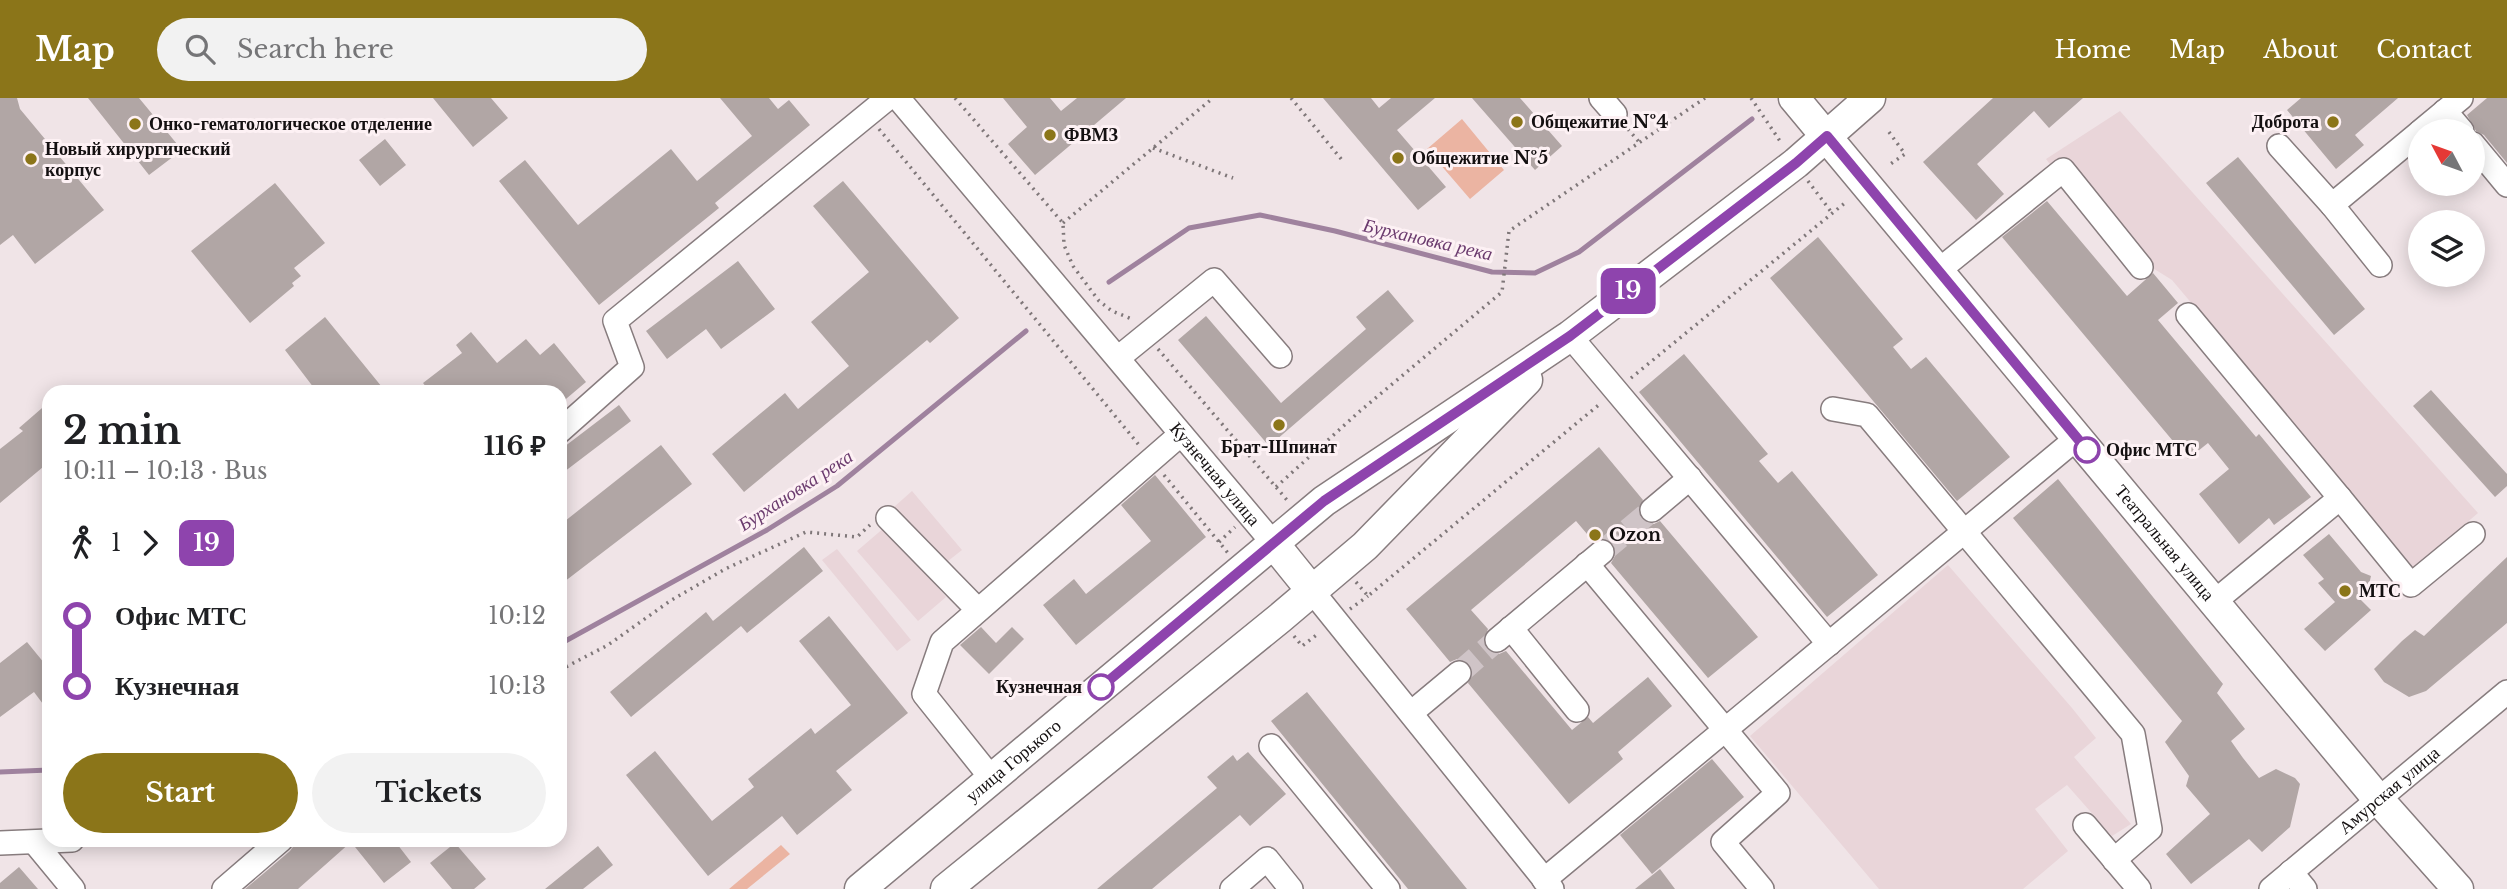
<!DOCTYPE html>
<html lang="en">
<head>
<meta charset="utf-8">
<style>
	:root { --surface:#fff; --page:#f2f2f2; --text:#202124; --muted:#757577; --accent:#8b7519 }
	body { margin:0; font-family:"Libre Baskerville",serif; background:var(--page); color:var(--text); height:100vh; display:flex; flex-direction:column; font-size:26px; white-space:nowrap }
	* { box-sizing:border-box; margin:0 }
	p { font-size:23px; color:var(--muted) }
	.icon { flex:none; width:38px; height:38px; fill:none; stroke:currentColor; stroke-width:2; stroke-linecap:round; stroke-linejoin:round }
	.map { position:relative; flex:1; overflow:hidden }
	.drawer { position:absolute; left:42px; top:287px; width:525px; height:462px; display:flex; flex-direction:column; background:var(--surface); border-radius:21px; box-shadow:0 4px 18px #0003 }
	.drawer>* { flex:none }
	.badge { padding:0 14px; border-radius:10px; font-size:24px; line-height:46px }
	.needle { width:46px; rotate:311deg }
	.tools { position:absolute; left:2408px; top:21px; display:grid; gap:14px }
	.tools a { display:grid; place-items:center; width:77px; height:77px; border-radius:50%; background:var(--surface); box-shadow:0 4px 18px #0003; font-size:35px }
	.map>.badge { position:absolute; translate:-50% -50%; box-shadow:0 0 0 4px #fff }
	.legs { display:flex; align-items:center; gap:10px; height:77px; padding:0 21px; font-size:23px }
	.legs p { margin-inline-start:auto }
	.overview { display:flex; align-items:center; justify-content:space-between; height:119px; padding:0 21px }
	h1 { font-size:38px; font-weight:700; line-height:52px }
	.cta { display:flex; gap:14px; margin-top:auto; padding:14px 21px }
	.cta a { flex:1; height:80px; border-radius:42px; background:var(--accent); color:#fff; font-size:28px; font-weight:700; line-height:80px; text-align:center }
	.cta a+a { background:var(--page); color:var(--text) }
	ul { padding:0 21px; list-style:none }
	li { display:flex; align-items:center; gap:24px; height:70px; font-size:26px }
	li i { display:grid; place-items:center; width:10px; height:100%; margin:0 9px; background:currentColor }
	li i::after { content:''; width:18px; height:18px; margin:-9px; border:5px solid; border-radius:50%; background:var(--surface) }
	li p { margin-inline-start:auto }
	li:first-child i { background:linear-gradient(#0000 50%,currentColor 0) }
	li:last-child i { background:linear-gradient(currentColor 50%,#0000 0) }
	header { display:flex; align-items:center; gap:42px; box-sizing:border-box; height:98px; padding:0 35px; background:var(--accent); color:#fff }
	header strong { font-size:33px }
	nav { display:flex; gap:38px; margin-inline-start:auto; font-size:24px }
	.search { width:490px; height:63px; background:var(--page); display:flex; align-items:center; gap:18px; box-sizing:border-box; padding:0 24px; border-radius:38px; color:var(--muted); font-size:26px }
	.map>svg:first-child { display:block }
	.built { fill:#e9d5d9 }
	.green { fill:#ebb4a2 }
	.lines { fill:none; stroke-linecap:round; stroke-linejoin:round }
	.stream { stroke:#9f829e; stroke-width:5 }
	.building { fill:#b1a6a5 }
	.minor-tunnel { stroke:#cfc4c7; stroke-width:23; stroke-dasharray:23 11; stroke-linecap:butt }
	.minor-casing { stroke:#877c7e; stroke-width:26 }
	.major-casing { stroke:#877c7e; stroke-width:33 }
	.path { stroke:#7f7779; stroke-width:3.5; stroke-dasharray:2 5; stroke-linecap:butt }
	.minor { stroke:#fff; stroke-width:23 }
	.major { stroke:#fff; stroke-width:30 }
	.line-1-casing { stroke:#fff; stroke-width:16 }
	.line-1 { stroke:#8e44ad; stroke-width:10 }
	.poi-dot { fill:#8b7519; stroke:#fdf1f4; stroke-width:2.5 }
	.stop-1-dot { fill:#fff; stroke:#8e44ad; stroke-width:3.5 }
	.labels { text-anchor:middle; stroke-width:6; stroke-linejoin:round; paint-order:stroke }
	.poi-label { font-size:18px; font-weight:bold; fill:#141011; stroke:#fdf1f4; text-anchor:start }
	.stop-label { font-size:18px; font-weight:bold; fill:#141011; stroke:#fdf1f4; text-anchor:start }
	.street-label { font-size:18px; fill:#141011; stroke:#fdf1f4 }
	.water-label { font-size:19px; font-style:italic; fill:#6b3b6e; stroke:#fdf1f4 }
</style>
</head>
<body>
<header>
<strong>Map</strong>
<div class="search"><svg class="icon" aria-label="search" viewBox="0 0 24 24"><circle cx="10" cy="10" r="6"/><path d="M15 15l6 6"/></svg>Search here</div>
<nav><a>Home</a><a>Map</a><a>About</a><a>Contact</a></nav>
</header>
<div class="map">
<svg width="2507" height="791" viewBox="0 0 2507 791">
	<rect width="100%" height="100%" fill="#f0e4e7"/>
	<path class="built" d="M2120,13l358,402 -64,55 -242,-288 -66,-41 -60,-80z
		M912,393l50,59 -19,15 -49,-58z
		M885,429l61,70 -28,24 -61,-70z
		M837,451l74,91 -14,11 -75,-91z
		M1948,467l124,143 24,30 -22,19 57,67 -19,12 -45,-51 -32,24 33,42 -45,38h-144l-129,-153z"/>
	<path class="green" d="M1462,21l42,51 -34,29 -43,-50z
		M781,747l9,9 -43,35h-18z"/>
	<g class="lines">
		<path class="stream" d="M1109,184l80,-54 71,-13 75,16 157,41 43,1 44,-21 173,-133
			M560,546l207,-114 70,-44 189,-155
			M0,674l49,-2"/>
	</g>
	<path class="building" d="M0,0h17l3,11 84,101 -69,54 -22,-29 -13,10z
		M88,0h51l43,52 -33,25z
		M433,0h58l17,20 -35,29z
		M720,0h49l9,11 11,-9 21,25 -95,78 4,5 -120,97 -100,-124 26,-21 53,65 93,-76 26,32 55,-45z
		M1003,0h47l11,13 16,-13h49l-91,77 -27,-31 19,-17z
		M1323,0h48l8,10 12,-10h44l-38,32 49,57 -28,23z
		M1472,0h48l42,48 -27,24z
		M1993,0h90l-34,30 -15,-17 -57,53 27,30 -28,26 -53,-58z
		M2301,0h97l-43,37 9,10 -28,24 -49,-59z
		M2487,0h20v65l-23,-28 -8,-4 -9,-16z
		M385,41l21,26 -26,21 -21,-26z
		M2238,59l127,152 -31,26 -128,-152z
		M843,83l116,137 -29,25 -3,-3 -183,152 -32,-38 73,-61 13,16 51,-43 -38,-44 58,-50 -56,-66z
		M275,85l50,60 -31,25 7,8 -9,7 2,3 -44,37 -59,-72z
		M2047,103l80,95 26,-23 25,30 -20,17 98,117 3,-3 52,63 -37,28 -5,-7 -30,26 -40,-50 30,-25 -21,-26 -20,16 -186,-222z
		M1818,139l85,102 -10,8 18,22 15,-12 84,100 -53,44 -187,-223z
		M738,163l37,48 -54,40 -15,-20 -39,30 -21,-28z
		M1388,192l26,31 -145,125 -91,-106 28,-24 75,87 85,-74 -10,-12z
		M325,219l61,75h-69l-32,-42z
		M471,234l26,31 29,-24 14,16 14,-12 32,39 -26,22v-12h-130l-7,-9 39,-30 -6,-8z
		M1684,256l84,100 -9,7 19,22 14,-12 86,104 -51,42 -188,-225z
		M2431,292l76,84v12l-12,11 -82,-91z
		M49,304v60l-49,41v-54l23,-18 -4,-3z
		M619,307l12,16 -71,54v-25z
		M661,347l31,39 -132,101v-60z
		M1599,349l44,53 -5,12 4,7 12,5 6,-3 98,116 -50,41 -97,-115 4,-7 -2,-12 -7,-5 -13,2 -17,-20 -105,89 17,19 -5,13 4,7 12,5 7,-3 66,79 16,-13 5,6 55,-46 24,29 -54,46 5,7 -54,45 -101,-121 5,-12 -4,-7 -12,-5 -7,3 -44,-53z
		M1155,377l51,62 -130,108 -33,-40 31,-26 12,15 65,-53 -30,-36z
		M2058,381l165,205 -6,9 28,36 -14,12 12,17 16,20 17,-9 19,9 5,6 -10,43 -28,25 -13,-13 -58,45 -25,-30 44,-40 -24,-28 3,-10 -24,-34 17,-21 -169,-203z
		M2329,436l32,38 10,4 -4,17 -7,6 11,11 -46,41 -21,-22 31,-27 -17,-19 6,-4 -21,-24z
		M804,449l19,24 -76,62 -6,-7 -110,91 -21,-25 96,-80 7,9z
		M2507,459v66l-81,68 -17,6 -25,-15 -10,-13 28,-28 13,-11 9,6z
		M829,518l79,97 -72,58 16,19 -55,45 -15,-19 -74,60 -82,-101 29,-24 57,70 42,-34 -6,-8 63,-51 4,6 36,-29 -52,-64z
		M981,529l15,16 16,-16 12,12 -35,35 -29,-29z
		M27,544l22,27v43l-15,-20 -34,25v-54z
		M1307,594l160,197h-59l-137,-168z
		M1248,654l38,42 -36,32 -10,-11 -88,74h-55l120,-101 -10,-11 26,-22 4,6z
		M1712,661l32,38 -92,77 -32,-39z
		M298,742h96l17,22 -27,21 -33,-41 -53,47h-53l45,-38z
		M455,745l31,36 -12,10h-22l-22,-26z
		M598,748l15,19 -30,24h-38z
		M19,769l19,22h-38v-6z
		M1660,771l15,20h-40z"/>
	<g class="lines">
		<path class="minor-tunnel" d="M1602,454l50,-42
			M1459,575l38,-33"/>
		<g class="minor-casing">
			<g id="minor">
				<path id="s1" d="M898,0l376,446"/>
				<path d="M1601,0l14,16"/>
				<path d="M2445,13l17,20"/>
				<path d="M2421,33l40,-33"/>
				<path d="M2473,46l34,41"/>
				<path d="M2279,48l53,59 88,-73"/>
				<path d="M2332,107l48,60"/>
				<path d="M1938,173l125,-101 78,97"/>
				<path d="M2188,217l152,183 -126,104"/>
				<path d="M1570,238l259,308"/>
				<path d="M1118,260l96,-78 66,76"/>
				<path d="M1833,311l34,6 266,319 17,95 -36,31"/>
				<path d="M560,333l72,-64 -17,-46 273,-223"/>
				<path d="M2340,400l71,87 62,-51"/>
				<path d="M1652,412l38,-32"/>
				<path d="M888,420l90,92"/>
				<path d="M1587,466l191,229 -55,49 39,47"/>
				<path d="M1312,493l240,298"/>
				<path d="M1511,530l66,82"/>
				<path d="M1497,542l105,-88"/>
				<path d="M1411,615l48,-40"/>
				<path d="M1271,648l117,143"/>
				<path d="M992,681l-68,-85 18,-52 239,-208"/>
				<path d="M2085,727l54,64"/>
				<path d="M0,745l72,-3"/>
				<path d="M35,745l38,46"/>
				<path d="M2291,774l14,17"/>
				<path d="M1544,782l533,-442"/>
				<path d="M224,791l57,-49"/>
				<path d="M1232,791l35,-30 24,30"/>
				<path id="s2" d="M2271,791l236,-197"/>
			</g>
		</g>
		<g class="major-casing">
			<g id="major">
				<path id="s3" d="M1794,0l584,701 80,90"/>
				<path d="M1274,446l38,47"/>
				<path id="s4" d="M860,791l464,-388 246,-165 226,-173 74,-65"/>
				<path d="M946,791l334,-271 85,-72 162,-166"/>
			</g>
		</g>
		<path class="path" d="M955,0l108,125 1,22 9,21 26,35 13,10 20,8
			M1291,0l51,62
			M1751,0l31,46
			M879,31l260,316
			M1628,31l11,13
			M1889,34l16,22 -16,11
			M1153,50l80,30
			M1808,83l24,32
			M1063,125l150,-125
			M1158,251l129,151
			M1631,280l215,-176
			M1164,377l64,78
			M1276,389l84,-76 142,-119 7,-61 196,-133
			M1219,444l16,-15
			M1356,484l12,14 233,-193
			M1350,511l18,-13
			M1294,538l8,10 17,-13
			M560,572l48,-25 62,-44 55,-32 81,-37 51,5 13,-12"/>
		<use href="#minor" class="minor"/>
		<use href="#major" class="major"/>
	</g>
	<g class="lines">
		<g class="line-1-casing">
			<path id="line-1" d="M1101,589l223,-186 246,-165 226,-173 31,-27 260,314"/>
		</g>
		<use href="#line-1" class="line-1"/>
	</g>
	<g class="poi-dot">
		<circle cx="1517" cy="24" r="7"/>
		<circle cx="2333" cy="24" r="7"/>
		<circle cx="135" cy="26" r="7"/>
		<circle cx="1050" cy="37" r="7"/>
		<circle cx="1398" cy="60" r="7"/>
		<circle cx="31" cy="61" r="7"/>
		<circle cx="1279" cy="327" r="7"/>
		<circle cx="1595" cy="437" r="7"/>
		<circle cx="2345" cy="493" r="7"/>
	</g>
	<g class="stop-1-dot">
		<circle cx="2087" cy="352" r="12"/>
		<circle cx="1101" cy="589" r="12"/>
	</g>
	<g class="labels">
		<g class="poi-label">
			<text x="1531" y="30">Общежитие №4</text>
			<text x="2319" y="30" text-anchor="end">Доброта</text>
			<text x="149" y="32">Онко-гематологическое отделение</text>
			<text x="1064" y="43">ФВМЗ</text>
			<text x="45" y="57">Новый хирургический<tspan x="45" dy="21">корпус</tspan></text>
			<text x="1412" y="66">Общежитие №5</text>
			<text x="1279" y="355" text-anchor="middle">Брат-Шпинат</text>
			<text x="1609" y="443">Ozon</text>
			<text x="2359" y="499">МТС</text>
		</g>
		<g class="stop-label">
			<text x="2106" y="358">Офис МТС</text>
			<text x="1082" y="595" text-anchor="end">Кузнечная</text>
		</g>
		<g class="street-label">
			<text dy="6" stroke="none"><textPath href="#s1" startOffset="492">Кузнечная улица</textPath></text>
			<text dy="6" stroke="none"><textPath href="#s3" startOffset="579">Театральная улица</textPath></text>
			<text dy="6" stroke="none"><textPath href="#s4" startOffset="200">улица Горького</textPath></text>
			<text dy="6" stroke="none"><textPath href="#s2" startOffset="154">Амурская улица</textPath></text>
		</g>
		<g class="water-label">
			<text transform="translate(1428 141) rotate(13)" y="7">Бурхановка река</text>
			<text transform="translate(795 392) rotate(-33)" y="7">Бурхановка река</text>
		</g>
	</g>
</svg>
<div class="tools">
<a><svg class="needle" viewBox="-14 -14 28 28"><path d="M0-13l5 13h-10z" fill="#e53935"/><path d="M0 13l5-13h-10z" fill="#757577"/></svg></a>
<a><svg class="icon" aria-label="layers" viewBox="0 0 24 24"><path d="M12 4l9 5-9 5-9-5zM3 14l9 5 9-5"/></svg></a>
</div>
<b class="badge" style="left:1628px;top:193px;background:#8e44ad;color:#fff">19</b>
<section class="drawer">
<div class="overview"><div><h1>2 min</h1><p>10:11 – 10:13 · Bus</p></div><b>116 ₽</b></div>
<div class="legs"><svg class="icon" aria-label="walk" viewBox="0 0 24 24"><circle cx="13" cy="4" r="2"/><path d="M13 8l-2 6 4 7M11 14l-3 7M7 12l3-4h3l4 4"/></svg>1<svg class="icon" aria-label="forward" viewBox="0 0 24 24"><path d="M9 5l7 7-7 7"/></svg><b class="badge" style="background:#8e44ad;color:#fff">19</b></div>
<ul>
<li><i style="color:#8e44ad"></i><b>Офис МТС</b><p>10:12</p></li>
<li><i style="color:#8e44ad"></i><b>Кузнечная</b><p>10:13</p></li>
</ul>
<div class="cta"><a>Start</a><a>Tickets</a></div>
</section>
</div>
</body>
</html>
